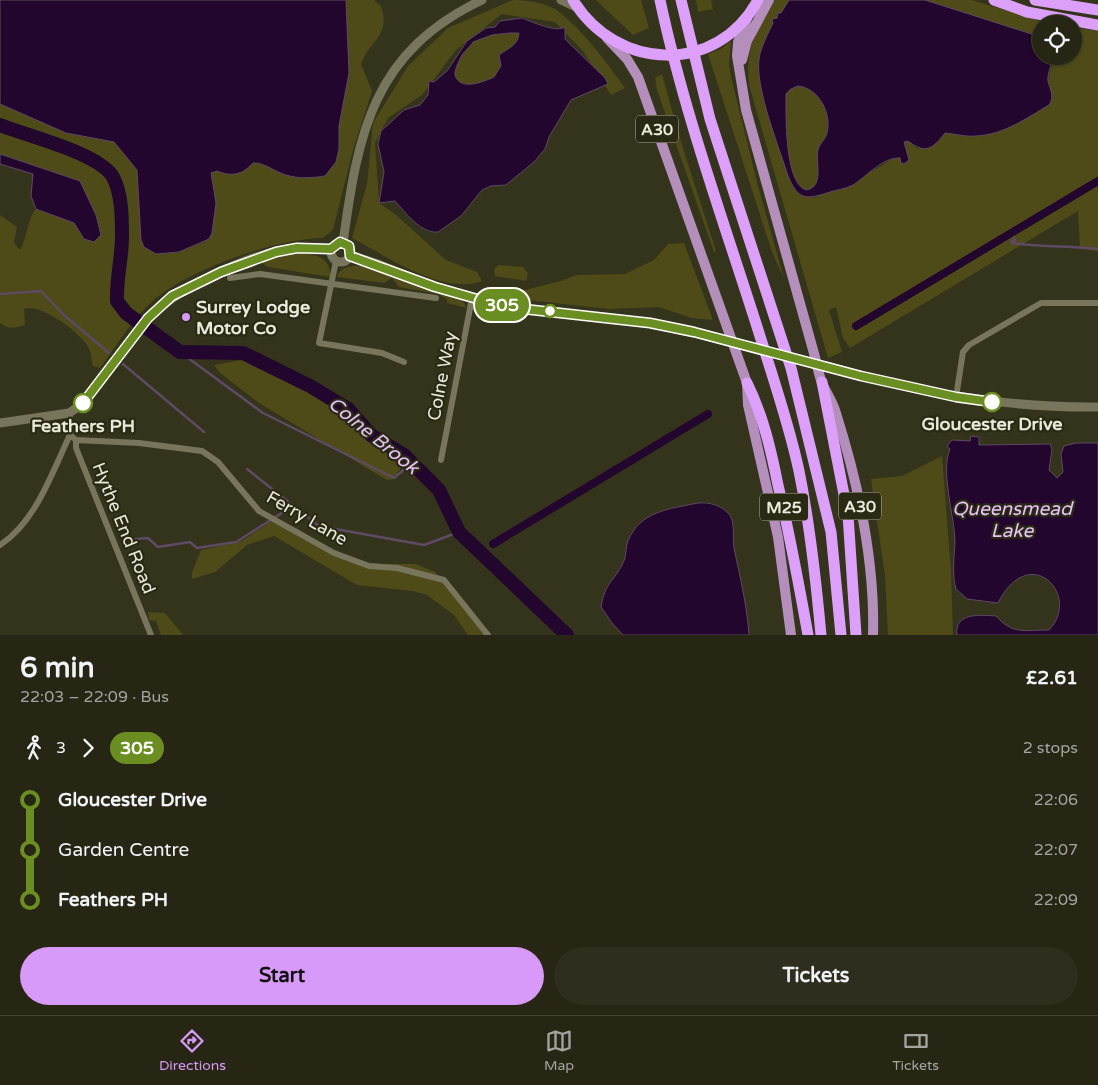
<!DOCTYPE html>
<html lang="en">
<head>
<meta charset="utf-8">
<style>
	:root { --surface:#272615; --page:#2f2e1e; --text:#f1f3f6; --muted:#a4a5a0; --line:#434334; --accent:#d89af8 }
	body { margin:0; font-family:"Varela Round",sans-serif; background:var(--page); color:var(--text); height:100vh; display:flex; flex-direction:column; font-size:19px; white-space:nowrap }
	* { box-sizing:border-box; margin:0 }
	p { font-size:16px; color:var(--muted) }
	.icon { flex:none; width:28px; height:28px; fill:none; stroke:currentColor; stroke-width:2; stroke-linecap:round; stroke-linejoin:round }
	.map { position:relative; height:635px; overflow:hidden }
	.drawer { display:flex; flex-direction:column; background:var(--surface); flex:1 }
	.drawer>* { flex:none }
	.badge { padding:0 10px; border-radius:16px; font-size:18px; line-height:32px }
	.tools { position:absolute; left:1032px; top:15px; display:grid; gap:10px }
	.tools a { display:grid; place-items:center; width:50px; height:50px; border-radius:50%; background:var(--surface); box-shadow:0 1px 4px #0004,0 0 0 1px var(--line); font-size:25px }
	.map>.badge { position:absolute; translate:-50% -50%; box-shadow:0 0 0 2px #fff }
	.legs { display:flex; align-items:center; gap:8px; height:55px; padding:0 20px; font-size:16px }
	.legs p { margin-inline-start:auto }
	.head { display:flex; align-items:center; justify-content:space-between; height:85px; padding:0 20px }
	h1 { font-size:28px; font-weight:800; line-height:38px }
	.action { display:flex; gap:10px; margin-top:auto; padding:10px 20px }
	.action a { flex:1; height:58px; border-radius:30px; background:var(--accent); color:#111; font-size:20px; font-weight:800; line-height:58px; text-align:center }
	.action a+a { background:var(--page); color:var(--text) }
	ul { padding:0 20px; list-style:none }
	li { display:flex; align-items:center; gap:18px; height:50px; font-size:19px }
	li i { display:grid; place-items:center; width:8px; height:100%; margin:0 6px; background:currentColor }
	li i::after { content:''; width:12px; height:12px; margin:-6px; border:4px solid; border-radius:50%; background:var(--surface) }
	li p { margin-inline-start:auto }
	li:first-child i { background:linear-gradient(#0000 50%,currentColor 0) }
	li:last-child i { background:linear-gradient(currentColor 50%,#0000 0) }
	.tab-bar { display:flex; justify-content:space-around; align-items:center; height:70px; border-top:1px solid var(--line); background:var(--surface); font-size:14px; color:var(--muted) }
	.tab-bar a { display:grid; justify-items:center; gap:2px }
	.tab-bar .current { color:var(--accent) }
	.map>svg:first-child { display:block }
	.green { fill:#4e4b18 }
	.water { fill:#22062e; stroke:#5e4a62; fill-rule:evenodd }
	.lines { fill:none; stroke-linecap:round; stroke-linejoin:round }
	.stream { stroke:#5e4a62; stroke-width:2.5 }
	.canal { stroke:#22062e; stroke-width:8 }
	.river { stroke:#22062e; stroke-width:14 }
	.secondary-tunnel { stroke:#4f4e39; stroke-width:9; stroke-dasharray:9 4.5; stroke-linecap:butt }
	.street { stroke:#77765d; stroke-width:6 }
	.secondary { stroke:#77765d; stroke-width:9 }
	.primary { stroke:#b48fbb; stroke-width:10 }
	.highway { stroke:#dca0fa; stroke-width:11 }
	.line-1-casing { stroke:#fff; stroke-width:11 }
	.line-1 { stroke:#6b8e23; stroke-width:8 }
	.stop-1-dot { fill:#fff; stroke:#6b8e23; stroke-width:2.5 }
	.poi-dot { fill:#d89af8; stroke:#2a2913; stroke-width:2 }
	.labels { text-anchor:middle; stroke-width:4.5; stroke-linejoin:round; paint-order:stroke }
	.shield { fill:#2a2913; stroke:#b0af9f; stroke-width:1 }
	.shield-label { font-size:16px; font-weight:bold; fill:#eae9db }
	.poi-label { font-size:18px; font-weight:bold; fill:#eae9db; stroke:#2a2913; text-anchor:start }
	.street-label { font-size:18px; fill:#eae9db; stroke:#2a2913 }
	.stop-label { font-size:18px; font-weight:bold; fill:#eae9db; stroke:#2a2913 }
	.water-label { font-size:19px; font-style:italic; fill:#e6c1fa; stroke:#2a2913 }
</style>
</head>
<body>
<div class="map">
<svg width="1098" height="635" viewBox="0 0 1098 635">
	<rect width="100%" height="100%" fill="#34331c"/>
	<path class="green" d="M346,0h28l7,6c10,30 -11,34 -20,58l11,27 -19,59 -20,80 -10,8c-48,1 -130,30 -168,61 -22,18 -38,47 -55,69l-7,-2c-2,-5 -1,-10 -3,-15 -4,-15 -50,-49 -66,-42l1,16c-10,3 -16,5 -25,-2v-108l17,12 -3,16 6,7c7,-12 8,-33 16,-41l38,14 10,16 -4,-58 -80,-27v-50l66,29 48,9c7,9 17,18 22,27 14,28 -11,63 20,85l20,-1 29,-11 11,-39 -5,-30 6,-2c15,6 25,4 36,-8 11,-1 22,9 33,12 13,4 26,3 39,1l11,-14 3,-13v-23l10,-52z
		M513,0c13,0 35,3 45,11 26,20 48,51 67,77l-14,7 -28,-44 -28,-29 -53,-8 -46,36 -34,45 -34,23 -13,25 4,60 16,11 51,46 31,12 5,9c-39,15 -96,-25 -130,-43l15,-54 6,-61 35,-57 40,-38z
		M596,0h45l8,28 -16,7z
		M696,0h15l2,9 -15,3z
		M775,0h14l-8,14 -5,1 2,3 -16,30 -3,29 34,110 21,11 62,-29 18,-11h6l4,5 5,-3 -5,-18 4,-1 10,8 21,-8 6,-8 41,2 28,-10 35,-20 1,-20 -2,-4 6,-25h20v-28l24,3v220l-18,-2 -2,-38 -228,137 -7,-10 -7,-31 -7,3 13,42 -14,6 -79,-273c-4,-37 7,-55 26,-85z
		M925,0h47l77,24h-8v13z
		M509,33h10c-1,10 -7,15 -16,19l-2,14 -7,11c-9,4 -34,15 -39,-2 -1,-4 4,-14 6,-18 2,-5 9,-10 12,-15l19,-7z
		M731,41l-2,24 3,16 26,105 26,93 -12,-27 -64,-198 13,-5z
		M662,74l18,65 36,112 -2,1 -57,-162 -2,-12z
		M798,86c21,2 34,28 29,47 -1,6 -8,11 -9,17 -3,12 7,37 -12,40 -22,-7 -20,-78 -20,-96l5,-5z
		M684,243l29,77 -21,-2 -33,-11 -51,2 -89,-10 -2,-7 44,-11 16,-6 48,-1 29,-14 14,-16z
		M292,252c17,1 40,3 38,25l-62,-10 -9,-6z
		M499,265l24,2 5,6 -2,8 -31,-5 -1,-7z
		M371,266l91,34 5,8 -20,-5v-4l-9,-5 -39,-7 -7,-9 -8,5 -47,-6c3,-14 23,-11 34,-11z
		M242,360l24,4 59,34 78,67 -10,14 -6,1 -12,-7 -116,-70 -40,-31 -5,-7z
		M942,456l9,115 2,64h-65l-3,-59 -14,-97 31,-3z
		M275,519l8,6 13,3 33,21 40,15h47l19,8 51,63h-18l-14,-20 -27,-20 -14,-4 -56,-6 -83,-49 -27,9 -32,27 -23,7v-7l9,-22 39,-8z
		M148,612l17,1 18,22h-22l-5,-14 -7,-1z"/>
	<path class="water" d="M0,0h346l3,73 -10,53v23l-3,13 -11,14c-14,2 -26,3 -39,-1 -11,-3 -22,-13 -33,-12 -11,12 -21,14 -36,8l-6,2 5,30 -4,30 -3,6 -30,13 -23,2 -12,-7 -3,-7 -4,-70 -23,-28 -48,-9 -66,-29z
		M789,0h136l116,37v19h13c-2,8 -7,17 -6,25 2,9 7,15 1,24 -22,13 -46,30 -73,31 -10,1 -21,-2 -31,-3 -13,17 -20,21 -37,8l-4,1 5,18 -5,4 -3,-1 -1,-5c-17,-1 -33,18 -47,27 -7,4 -18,5 -26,8 -23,7 -29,6 -39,-17 -9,-29 -33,-88 -29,-117 2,-13 9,-25 14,-36l-1,-4 5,-1 1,-5h3zM798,86c21,2 34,28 29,47 -1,6 -8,11 -9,17 -3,12 7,37 -12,40 -22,-7 -20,-78 -20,-96l5,-5z
		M522,18c11,4 34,15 43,9v12l40,39 3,6 -37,16 -22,37 -4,12 -11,13 -28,23 -15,1 -9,4 -21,26 -23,16c-17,2 -33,-20 -43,-31l-16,2 5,-31 -6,-28 3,-13 23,-21 16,-5 8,-10 1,-14 5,1 13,-11 20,-30 19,-13 9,-1 5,-6zM509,33h10c-1,13 -11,15 -20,22l2,11 -7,11c-9,4 -34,15 -39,-2 -1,-4 4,-14 6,-18 2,-5 9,-10 12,-15l19,-7z
		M0,154l80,27 16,34 5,20 -7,7 -10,-3 -10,-16 -38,-14 -5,-13 2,-22 -33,-10z
		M971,436l8,1v8l71,-1 2,5 -3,21 8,8 6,-6 -2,-18 3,-8 12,-3h22v192h-141c-3,-23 24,-20 39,-19 17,19 28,14 53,14 33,-34 -19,-90 -51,-27l-31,-4 -11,-10c-4,-12 -2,-33 -1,-46 0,-26 -15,-71 -5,-94l-3,-3 5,-6 18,1z
		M698,503c11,-1 23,2 31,11 7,9 3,24 5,34 6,29 13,57 15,87h-126l-11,-12 -11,-16c4,-25 13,-25 22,-44 4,-7 2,-15 5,-22 12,-30 41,-32 70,-38z"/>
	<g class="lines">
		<path class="stream" d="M1010,233l5,7 -3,2
			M1011,241l1,2c29,4 57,3 86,6
			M0,294l41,-3 23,24 45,38
			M180,352l83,61 131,65 18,-15
			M123,364l81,68
			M247,469l72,57 105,19 35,-13
			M125,540l23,-2 10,9 32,-5 7,6 39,-6 57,-36"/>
		<path class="canal" d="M856,326l242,-145
			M493,544l215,-130"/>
		<path class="river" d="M0,125c27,11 99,28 113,52 9,17 9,41 9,60 0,21 -6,43 -5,64l9,12 54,39 63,1 67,33 38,23 23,26 33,20 35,35 20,42 108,103"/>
		<path class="secondary-tunnel" d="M720,339l111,28"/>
		<path class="street" d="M336,261l-17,82 63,10 22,9
			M230,278l30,-4 176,24
			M956,397l7,-45 6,-7 72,-42h57
			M70,435l6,5v8l75,187
			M76,440l63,3 63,8 16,11 41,49 75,42 35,13 28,2 47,12 44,55
			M441,460l31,-162
			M0,545c36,-23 52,-73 70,-110l2,-7 -3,-15"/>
		<path class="secondary" d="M561,0l17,8
			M331 252a10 10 0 1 1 20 0a10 10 0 1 1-20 0Z
			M343,243c15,-111 30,-191 139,-243
			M350,255l25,8 60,24 48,14 32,7 135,15 70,16
			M831,367c87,26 176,41 267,40
			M0,423l69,-10 12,-8 67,-87c32,-31 104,-66 148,-70 12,-1 24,0 35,1"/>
		<path class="primary" d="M747,19l-9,23 -1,14 9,54 69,247c2,9 4,18 7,26 4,9 10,18 13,27 23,72 40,150 38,225
			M607,38l20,21 11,18 109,306 1,22 30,132 13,98
			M742,60l5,-19 22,-41"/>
		<path class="highway" d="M573,0c43,71 144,76 185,0
			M660,0c24,113 64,222 99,333 14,45 30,91 40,138 11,54 17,109 22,164
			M681,0l29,119 81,249 40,164 10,103
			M994,0l33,12 71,13
			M1035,0l63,10
			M822,382l26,133 8,120
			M747,383c16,32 24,67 31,102 12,50 21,100 30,150"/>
	</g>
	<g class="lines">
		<g class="line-1-casing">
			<path id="line-1" d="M83,403l65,-85 24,-22 49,-24 55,-20 21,-4 34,1 9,-7 9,4 1,10 85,31 49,14 31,7 135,15 44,9 167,44 95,21 36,5"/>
		</g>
		<use href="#line-1" class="line-1"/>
	</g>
	<g class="stop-1-dot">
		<circle cx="550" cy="311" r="6"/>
		<circle cx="992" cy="402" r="9"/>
		<circle cx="83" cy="403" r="9"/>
	</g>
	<circle class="poi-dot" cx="186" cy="317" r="5"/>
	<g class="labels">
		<g class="shield">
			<rect x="636" y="115.5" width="42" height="27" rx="4"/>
			<rect x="839" y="492.5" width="42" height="27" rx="4"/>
			<rect x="760" y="493.5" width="48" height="27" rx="4"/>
		</g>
		<g class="shield-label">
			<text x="657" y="135">A30</text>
			<text x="860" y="512">A30</text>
			<text x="784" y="513">M25</text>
		</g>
		<g class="poi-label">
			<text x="196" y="313">Surrey Lodge<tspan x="196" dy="21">Motor Co</tspan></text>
		</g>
		<g class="street-label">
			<text transform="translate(442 376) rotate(-79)" y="6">Colne Way</text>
			<text transform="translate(307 518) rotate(30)" y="6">Ferry Lane</text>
			<text transform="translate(124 528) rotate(68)" y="6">Hythe End Road</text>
		</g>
		<g class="stop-label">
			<text x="992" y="430">Gloucester Drive</text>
			<text x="83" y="432">Feathers PH</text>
		</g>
		<g class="water-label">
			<text transform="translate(374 435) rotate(39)" y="7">Colne Brook</text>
			<text x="1012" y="515">Queensmead<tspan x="1012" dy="22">Lake</tspan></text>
		</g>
	</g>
</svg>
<div class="tools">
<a><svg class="icon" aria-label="locate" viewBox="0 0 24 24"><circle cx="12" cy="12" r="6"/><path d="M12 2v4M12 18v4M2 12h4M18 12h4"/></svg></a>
</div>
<b class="badge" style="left:502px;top:305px;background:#6b8e23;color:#fff">305</b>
</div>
<section class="drawer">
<div class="head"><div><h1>6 min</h1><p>22:03 – 22:09 · Bus</p></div><b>£2.61</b></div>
<div class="legs"><svg class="icon" aria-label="walk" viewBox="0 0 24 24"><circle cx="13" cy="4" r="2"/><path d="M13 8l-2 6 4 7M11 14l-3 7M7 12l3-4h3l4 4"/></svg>3<svg class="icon" aria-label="forward" viewBox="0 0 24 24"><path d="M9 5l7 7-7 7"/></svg><b class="badge" style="background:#6b8e23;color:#fff">305</b><p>2 stops</p></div>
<ul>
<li><i style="color:#6b8e23"></i><b>Gloucester Drive</b><p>22:06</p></li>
<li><i style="color:#6b8e23"></i><span>Garden Centre</span><p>22:07</p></li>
<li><i style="color:#6b8e23"></i><b>Feathers PH</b><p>22:09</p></li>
</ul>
<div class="action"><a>Start</a><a>Tickets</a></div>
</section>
<nav class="tab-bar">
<a class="current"><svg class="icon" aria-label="directions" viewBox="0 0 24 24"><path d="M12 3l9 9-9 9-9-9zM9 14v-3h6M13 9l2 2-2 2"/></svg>Directions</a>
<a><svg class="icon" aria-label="map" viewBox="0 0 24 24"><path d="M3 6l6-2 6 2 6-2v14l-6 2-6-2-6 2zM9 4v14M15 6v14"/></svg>Map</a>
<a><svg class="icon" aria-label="tickets" viewBox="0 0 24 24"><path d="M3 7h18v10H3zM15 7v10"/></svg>Tickets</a>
</nav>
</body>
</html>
